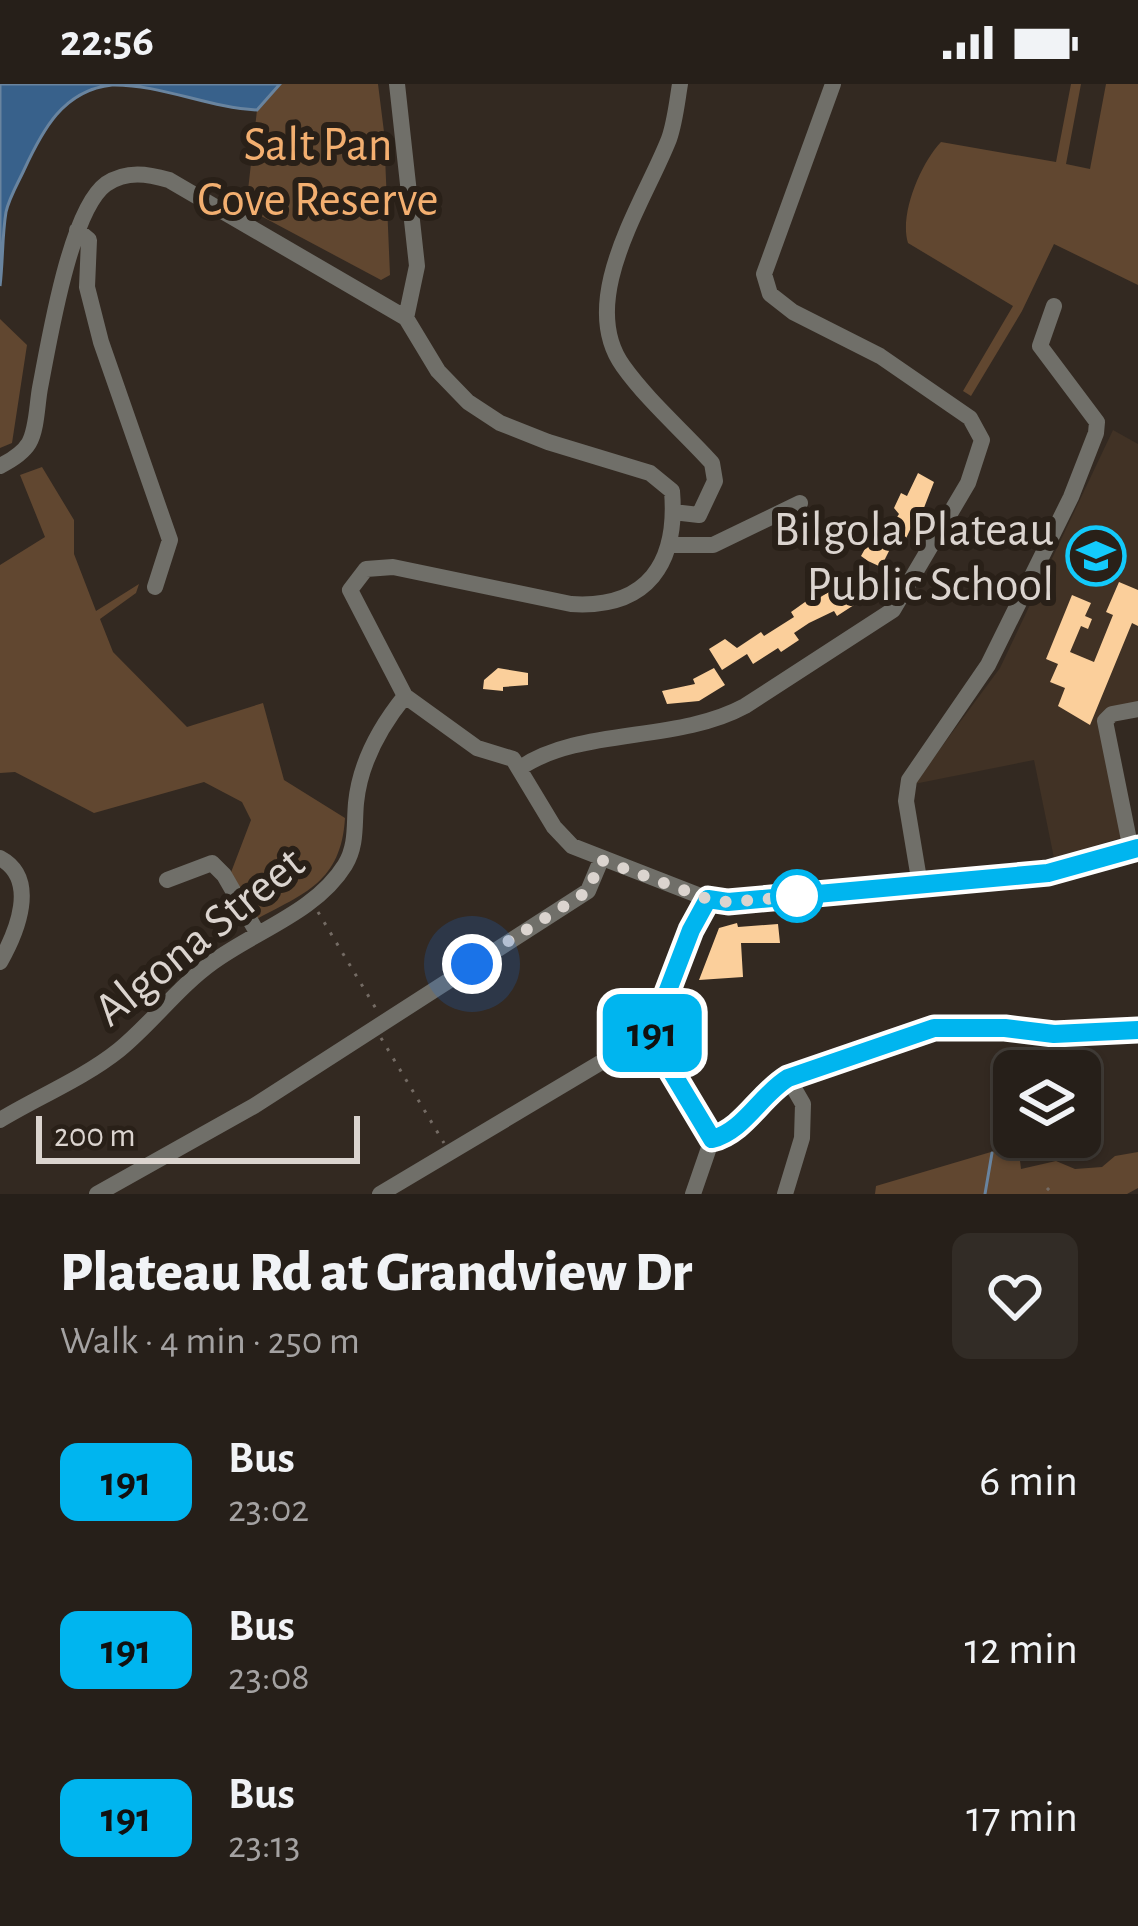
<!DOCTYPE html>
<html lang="en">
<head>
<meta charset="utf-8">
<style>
	:root { --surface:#261f19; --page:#322c26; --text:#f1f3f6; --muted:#a4a2a2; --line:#423d38 }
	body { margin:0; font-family:"Alegreya Sans",sans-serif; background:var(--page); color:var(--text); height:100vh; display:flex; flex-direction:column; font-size:45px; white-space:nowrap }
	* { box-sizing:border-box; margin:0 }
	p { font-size:39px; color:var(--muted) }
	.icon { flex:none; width:66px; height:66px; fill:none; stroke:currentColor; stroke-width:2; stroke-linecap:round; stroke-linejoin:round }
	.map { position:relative; height:1110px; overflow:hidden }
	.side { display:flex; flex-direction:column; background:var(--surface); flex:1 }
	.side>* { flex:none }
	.badge { padding:0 24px; border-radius:18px; font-size:42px; line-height:78px }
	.buttons { position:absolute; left:993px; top:966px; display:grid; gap:24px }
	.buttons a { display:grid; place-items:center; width:108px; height:108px; border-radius:18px; background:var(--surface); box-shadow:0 3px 9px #0004,0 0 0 3px var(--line); font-size:60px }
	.scale { position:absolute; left:36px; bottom:30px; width:324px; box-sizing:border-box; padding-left:12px; border:6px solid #dbd4cf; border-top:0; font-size:33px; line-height:42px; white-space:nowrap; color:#dbd4cf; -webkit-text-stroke:9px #292018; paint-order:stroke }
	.you { position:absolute; width:60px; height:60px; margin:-30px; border:9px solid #fff; border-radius:50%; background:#1a73e8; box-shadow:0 0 0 18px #1a73e833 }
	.map>.badge { position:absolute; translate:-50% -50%; box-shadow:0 0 0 6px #fff }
	.round { display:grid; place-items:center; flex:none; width:126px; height:126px; border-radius:18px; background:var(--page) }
	.summary { display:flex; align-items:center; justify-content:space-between; height:204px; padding:0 60px }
	h1 { font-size:57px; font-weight:800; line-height:90px }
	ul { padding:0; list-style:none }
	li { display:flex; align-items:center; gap:36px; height:168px; padding:0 60px }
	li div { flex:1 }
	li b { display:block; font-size:45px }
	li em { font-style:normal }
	li .badge { min-width:132px; font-weight:700; text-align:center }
	.status { display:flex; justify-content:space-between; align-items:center; height:84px; padding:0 60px; background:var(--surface); direction:ltr }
	.status svg { height:33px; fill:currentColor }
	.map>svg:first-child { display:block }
	.built { fill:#413225 }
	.green { fill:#614730 }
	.water { fill:#38618b; stroke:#69849f; stroke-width:3 }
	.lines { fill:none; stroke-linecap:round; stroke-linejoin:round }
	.stream { stroke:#69849f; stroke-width:3 }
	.building { fill:#fbcf9b }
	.path { stroke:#746b64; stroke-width:3; stroke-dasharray:3 9; stroke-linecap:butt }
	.minor { stroke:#706f69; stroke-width:16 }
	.line-casing { stroke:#fff; stroke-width:27 }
	.line { stroke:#00b5ef; stroke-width:18 }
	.walk { stroke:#dbd4cf; stroke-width:12; stroke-dasharray:0 21.6 }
	.stop-dot { fill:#fff; stroke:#00b5ef; stroke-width:6 }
	.labels { text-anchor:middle; stroke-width:12; stroke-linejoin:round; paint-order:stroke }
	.park-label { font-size:48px; fill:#f3af70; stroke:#292018 }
	.poi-label { font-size:48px; fill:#dbd4cf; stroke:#292018; text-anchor:end }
	.street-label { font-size:48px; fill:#dbd4cf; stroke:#292018 }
</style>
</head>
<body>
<div class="status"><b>22:56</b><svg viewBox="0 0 49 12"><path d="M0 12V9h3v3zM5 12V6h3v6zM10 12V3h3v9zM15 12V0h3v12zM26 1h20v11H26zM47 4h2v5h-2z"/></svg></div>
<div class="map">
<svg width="1138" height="1110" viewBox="0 0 1138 1110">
	<rect width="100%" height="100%" fill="#332921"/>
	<path class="built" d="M1113,346l25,14v261l-34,7 20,125 -70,21 -20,-98 -120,24 86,-116z"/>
	<path class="green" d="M280,0h98l6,48 6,143 -9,5 -135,-72 11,-98z
		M1071,0h10l-15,80 24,5 16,-85h32v201l-84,-41 -32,67 -51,85 -8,-5 50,-85 -105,-63c-9,-29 13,-80 33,-101l115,20z
		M0,235l27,26 -15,98 -12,5z
		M42,383l32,53v34l22,57 43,-27 -3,9 -36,26 13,33 74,75 76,-24 21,77 61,38c-4,64 -40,75 -90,102l-25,-45 21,-55 -9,-18 -38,-20 -110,31 -79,-41 -15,1v-208l45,-28 -25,-62z
		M1018,1060l3,25 35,-8 19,8 27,-2 13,-11 23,-4v36l-11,6h-252l1,-8z"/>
	<path class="water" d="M0,0h280l-23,26c-48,-2 -97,-26 -145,-25 -49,5 -70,46 -88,85 -6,13 -15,28 -18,42 -4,24 -3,50 -6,74z"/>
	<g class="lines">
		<path class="stream" d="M985,1110l7,-41"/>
	</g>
	<path class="building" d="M918,389l16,9 -14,36 -4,-1 -14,30 -9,-4 -12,24 -13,-6 -7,-5 5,-9 -5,-13 20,8 18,-28 -5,-6 7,-15 6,3z
		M866,494l8,14 -37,24 -3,-5 -25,12 -15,10 5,7 -18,12 -3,-4 -25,16 -6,-10 -25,16 -13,-21 16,-10 12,9 24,-16 3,4 30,-19 -3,-5 21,-15 2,4 28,-17 3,6z
		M1119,498l19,8v36l-6,-3 -42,102 -32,-19 7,-18 -15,-6 8,-18 -12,-5 26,-64 19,8 -6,13 7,3 -4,10 -7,-3 -11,26 24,10 19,-47 -7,-3z
		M498,584l30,5v12l-25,2v4l-20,-2 1,-9z
		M714,584l11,17 -26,16 -32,3 -5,-13 33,-7 -2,-5z
		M737,839l1,4 40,-3 2,19h-39l2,34 -44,3 20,-52z"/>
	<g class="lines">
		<path class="path" d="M318,828l60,100
			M381,954l63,105
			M1047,1104l6,6"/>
		<path class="minor" d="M397,0l20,182 -11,52
			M77,146l12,10 -2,47 14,55 69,198 -15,47
			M0,382c10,-5 23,-13 29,-23 8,-14 8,-39 11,-55 9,-46 30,-178 66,-204 21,-14 42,-10 63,-4l237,138 32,53 30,31 32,21 48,19 102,31 22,18c6,72 -24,118 -101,113l-178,-37 -27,2 -16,21 55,106 72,52 36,11 41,68 18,19 136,53 20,3 321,-29 89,-25
			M673,428l26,3 16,-34 -3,-18c-29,-32 -64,-62 -89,-97 -47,-66 21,-163 46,-227 6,-17 8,-37 11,-55
			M671,461h42l87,-42
			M520,684c60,-41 157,-25 225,-62l148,-96 75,-127 14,-43 -12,-22 -90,-62 -87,-44 -23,-18 -6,-20 69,-190
			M1131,766l-26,-129 7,-7 26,-5
			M0,774c39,21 17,74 0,104
			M167,796l45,-17 12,12 34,59
			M920,801l-14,-84 3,-21 79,-115 83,-168 25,-64 1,-11 -57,-76 14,-40
			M708,815l-17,31 -39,102 3,12 57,95
			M0,1036c38,-23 84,-42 119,-70 33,-27 59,-63 94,-88 42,-31 103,-50 132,-97 12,-20 9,-40 11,-62 4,-41 24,-76 49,-107
			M712,1055c32,-8 48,-44 76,-61l146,-50h71l49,6 84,-4
			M97,1110l157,-88 334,-215 13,-31
			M380,1110l272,-162
			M693,1110l19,-55
			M785,1110l17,-56 1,-34 -15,-26"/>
	</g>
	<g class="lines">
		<g class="line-casing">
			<path id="line" d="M1138,764l-90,25 -320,29 -20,-3 -17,31 -39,102 3,12 57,95c32,-8 48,-44 76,-61l146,-50h71l49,6 84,-4"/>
		</g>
		<use href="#line" class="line"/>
		<path class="walk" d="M472,880l116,-73 13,-31 107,39 20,3 86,-7 -17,1"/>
	</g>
	<defs>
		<g id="school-ring" transform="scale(3)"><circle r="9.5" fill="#292018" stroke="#13cafb" stroke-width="1.5"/><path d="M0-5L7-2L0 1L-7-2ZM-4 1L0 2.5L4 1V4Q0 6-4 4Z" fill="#13cafb"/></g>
	</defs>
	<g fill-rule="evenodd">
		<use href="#school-ring" x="1096" y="472"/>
	</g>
	<circle class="stop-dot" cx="797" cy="812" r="24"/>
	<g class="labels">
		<g class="park-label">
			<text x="318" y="76">Salt Pan<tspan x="318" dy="55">Cove Reserve</tspan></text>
		</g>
		<g class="poi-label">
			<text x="1054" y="461">Bilgola Plateau<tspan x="1054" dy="55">Public School</tspan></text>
		</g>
		<g class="street-label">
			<text transform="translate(198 851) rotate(-39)" y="17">Algona Street</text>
		</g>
	</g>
</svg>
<div class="buttons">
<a><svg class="icon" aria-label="layers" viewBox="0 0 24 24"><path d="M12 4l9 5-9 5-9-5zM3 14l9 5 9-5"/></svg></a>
</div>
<div class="scale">200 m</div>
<div class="you" style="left:472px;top:880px"></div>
<b class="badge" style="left:652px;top:949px;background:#00b5ef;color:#111">191</b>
</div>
<section class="side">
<div class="summary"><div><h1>Plateau Rd at Grandview Dr</h1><p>Walk · 4 min · 250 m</p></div><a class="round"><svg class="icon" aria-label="heart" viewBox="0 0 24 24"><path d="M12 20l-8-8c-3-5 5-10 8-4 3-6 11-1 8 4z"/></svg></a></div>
<ul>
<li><span class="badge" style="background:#00b5ef;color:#111">191</span><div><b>Bus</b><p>23:02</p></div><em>6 min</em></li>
<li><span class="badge" style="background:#00b5ef;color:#111">191</span><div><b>Bus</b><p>23:08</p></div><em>12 min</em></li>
<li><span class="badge" style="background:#00b5ef;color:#111">191</span><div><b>Bus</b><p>23:13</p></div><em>17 min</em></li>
</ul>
</section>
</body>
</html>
